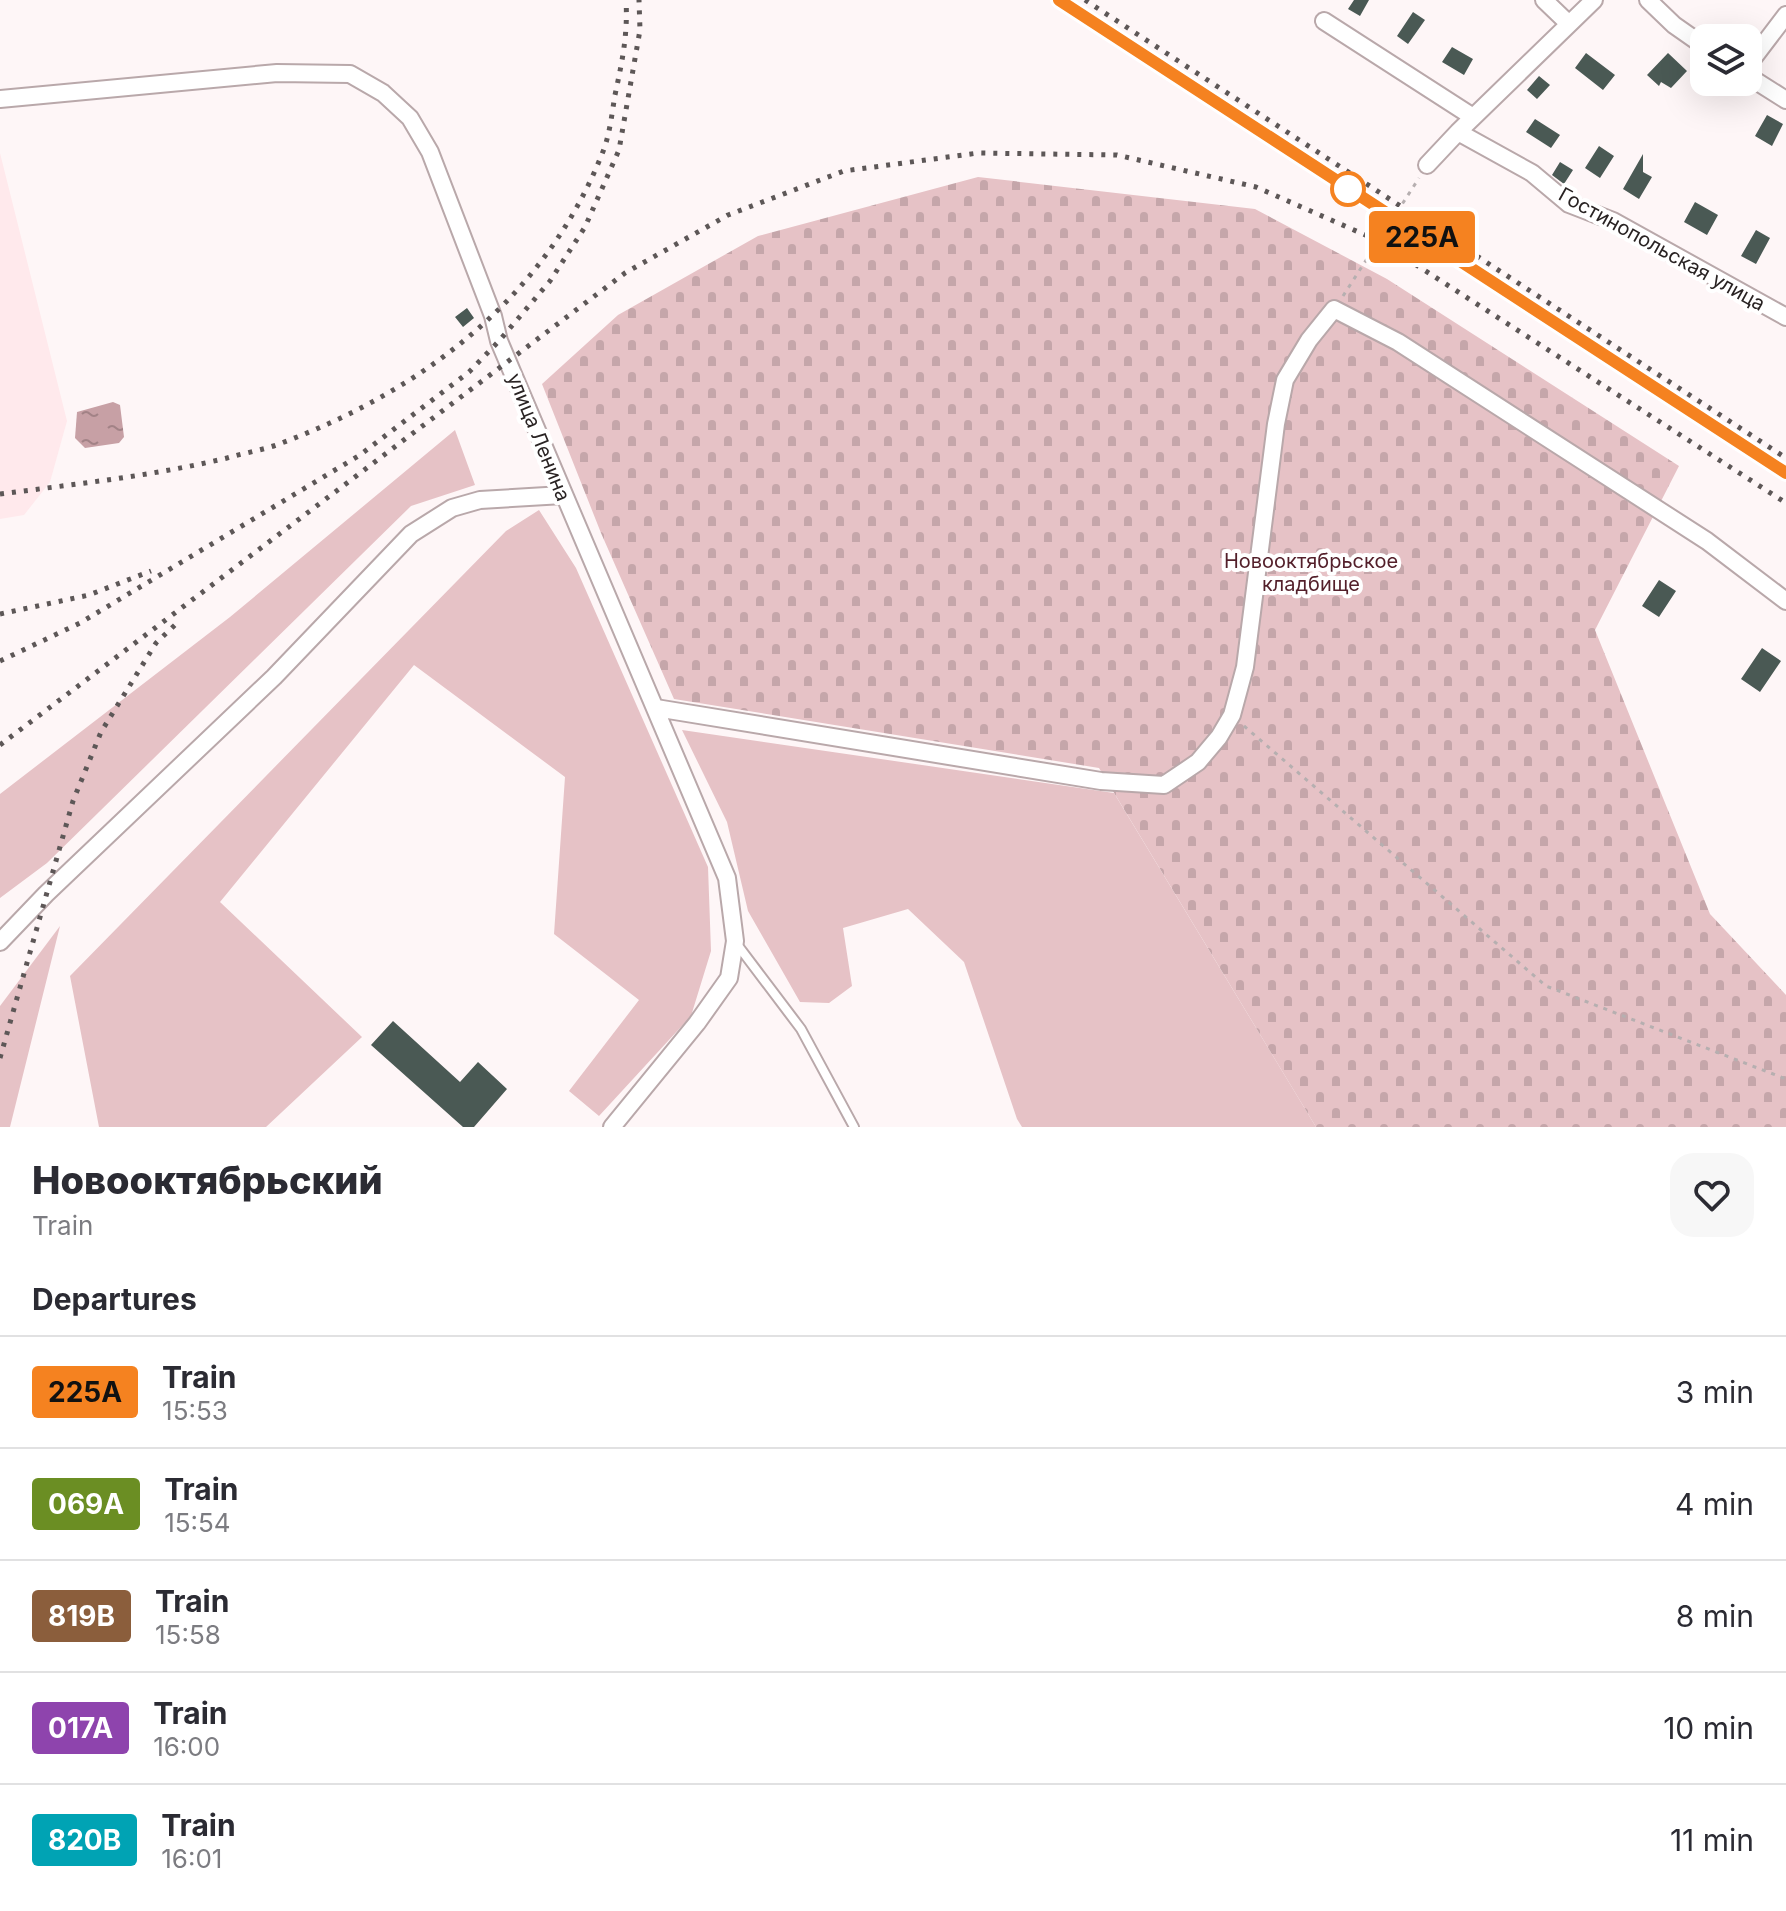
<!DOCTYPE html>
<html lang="en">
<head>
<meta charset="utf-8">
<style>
	:root { --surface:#fff; --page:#f7f7f7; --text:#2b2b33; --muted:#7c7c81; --line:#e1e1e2 }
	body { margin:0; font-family:Inter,sans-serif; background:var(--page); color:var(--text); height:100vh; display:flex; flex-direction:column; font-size:30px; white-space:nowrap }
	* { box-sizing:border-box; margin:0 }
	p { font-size:26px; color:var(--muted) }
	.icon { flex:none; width:44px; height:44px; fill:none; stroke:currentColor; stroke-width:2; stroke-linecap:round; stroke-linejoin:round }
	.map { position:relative; height:1127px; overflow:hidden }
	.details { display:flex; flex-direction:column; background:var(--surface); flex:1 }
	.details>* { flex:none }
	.badge { padding:0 16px; border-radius:6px; font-size:28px; line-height:52px }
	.tools { position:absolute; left:1690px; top:24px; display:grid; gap:16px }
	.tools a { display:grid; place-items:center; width:72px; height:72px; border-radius:16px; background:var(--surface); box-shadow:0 8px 32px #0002; font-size:40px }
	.map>.badge { position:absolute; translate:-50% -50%; box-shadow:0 0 0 4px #fff }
	h2 { padding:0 32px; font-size:30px; line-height:72px }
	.round { display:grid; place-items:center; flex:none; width:84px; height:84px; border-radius:24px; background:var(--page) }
	.summary { display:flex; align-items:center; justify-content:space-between; height:136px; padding:0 32px }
	h1 { font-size:38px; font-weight:800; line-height:60px }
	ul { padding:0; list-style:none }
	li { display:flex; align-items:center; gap:24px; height:112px; padding:0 32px; border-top:2px solid var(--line) }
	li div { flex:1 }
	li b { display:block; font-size:30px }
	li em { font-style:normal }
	li .badge { min-width:88px; font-weight:700; text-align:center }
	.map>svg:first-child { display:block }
	.built { fill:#ffe9ec }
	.grass { fill:#e6c2c6 }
	.cemetery { fill:url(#cemetery-stones) }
	.water { fill:url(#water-ripples) }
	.building { fill:#4a5954 }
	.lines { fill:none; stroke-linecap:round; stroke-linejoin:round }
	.service-casing { stroke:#b9a8aa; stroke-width:12 }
	.minor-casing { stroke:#b9a8aa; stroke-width:20 }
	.path { stroke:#b6afb0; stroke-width:3; stroke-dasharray:4 6; stroke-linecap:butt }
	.service { stroke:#fff; stroke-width:8 }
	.minor { stroke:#fff; stroke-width:16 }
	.rail { stroke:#5d5757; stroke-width:5; stroke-dasharray:4 8; stroke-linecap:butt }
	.line-casing { stroke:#fff; stroke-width:18 }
	.line { stroke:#f58220; stroke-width:12 }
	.stop-dot { fill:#fff; stroke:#f58220; stroke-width:4 }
	.labels { text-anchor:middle; stroke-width:8; stroke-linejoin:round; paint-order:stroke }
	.street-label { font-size:20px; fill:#292323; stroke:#fff }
	.park-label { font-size:20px; fill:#531f2a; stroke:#fff }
</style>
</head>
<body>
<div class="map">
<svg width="1786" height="1127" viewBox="0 0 1786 1127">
	<defs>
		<pattern id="cemetery-stones" width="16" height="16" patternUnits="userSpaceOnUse" patternTransform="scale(2)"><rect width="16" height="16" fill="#e6c2c6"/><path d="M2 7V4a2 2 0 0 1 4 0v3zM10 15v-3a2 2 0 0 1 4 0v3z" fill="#c5a6aa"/></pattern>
		<pattern id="water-ripples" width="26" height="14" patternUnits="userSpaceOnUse" patternTransform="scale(2)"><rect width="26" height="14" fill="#c7a0a5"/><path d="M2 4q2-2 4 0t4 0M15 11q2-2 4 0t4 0" fill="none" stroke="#a28286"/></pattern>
	</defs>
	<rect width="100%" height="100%" fill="#fef6f7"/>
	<path class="built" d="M0,153l67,268 -17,61 -26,33 -24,4z"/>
	<path class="grass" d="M455,430l20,55 -64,21 -364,357 -47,35v-104l230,-177z
		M539,510l37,58 132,299 3,84 -20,65 -92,100 -30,-25 70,-91 -85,-66 11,-157 -151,-112 -194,237 142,135 -96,90h-167l-29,-151 436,-445z
		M682,730l432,63 202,334h-294l-5,-8 -53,-157 -56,-53 -65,19 9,58 -23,17 -29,-1 -52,-91 -21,-89z
		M60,926l-50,201h-10v-121z"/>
	<path class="cemetery" d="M978,177l277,32 132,70 292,187 -84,164 115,284 76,81v132h-470l-217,-359 -425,-69 -73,-166 -59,-149 76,-69 140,-79z"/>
	<path class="water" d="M113,402l7,3 4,32 -5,6 -34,5 -10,-10 2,-26z"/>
	<path class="building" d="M1354,0h15l-9,16 -12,-7z
		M1413,12l12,8 -17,24 -11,-8z
		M1452,47l21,12 -9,16 -22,-13z
		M1586,53l29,22 -12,15 -28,-22z
		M1668,53l19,18 -16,17 -10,-6 -2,4 -12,-11z
		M1539,76l11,9 -13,14 -10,-9z
		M1767,115l16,9 -11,22 -17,-10z
		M1535,119l25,16 -9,13 -25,-16z
		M1599,146l15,10 -14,22 -15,-10z
		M1643,154v18l9,5 -13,22 -16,-10z
		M1560,162l13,8 -9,14 -12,-9z
		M1695,202l23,13 -11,20 -23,-13z
		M1756,230l14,8 -14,26 -15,-8z
		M467,308l7,10 -11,9 -8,-10z
		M1659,580l17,11 -17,26 -17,-11z
		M1762,648l19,13 -21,31 -19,-13z
		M393,1021l67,61 18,-20 29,27 -33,38h-11l-92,-82z"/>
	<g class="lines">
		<g class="service-casing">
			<path id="service" d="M736,943l65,86 53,98"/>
		</g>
		<g class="minor-casing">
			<path id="minor" d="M1544,0l25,24
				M1648,0l26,25 30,21
				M1324,21l149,96
				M1748,65l38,-50
				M1748,76l38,24
				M0,99l277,-26 73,1 33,19 27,25 20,34 63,164 6,25 228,537 8,63 -6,37 -32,45 -85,104
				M1458,132l74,41 37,31 44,17 173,96
				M1427,165l31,-33 136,-132
				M656,708l445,73 63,4 34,-23 21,-25 13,-22 13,-48 31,-243 9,-44 24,-40 25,-31 64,33 309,199 79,60
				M0,942l46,-48 228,-217 137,-143 41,-26 28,-8 83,-5"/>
		</g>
		<path class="path" d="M1343,296l76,-118
			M1244,726l302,260 240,93"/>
		<use href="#service" class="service"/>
		<use href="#minor" class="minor"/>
		<path class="rail" d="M1059,0l727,473
			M1085,0l701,458
			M0,494c76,-10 152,-18 227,-36 17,-5 36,-8 52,-14 145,-54 268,-147 325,-295 6,-17 8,-36 11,-54 7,-33 13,-60 11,-95
			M0,614l89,-19 62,-24
			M0,661l80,-38 280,-168 109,-83 30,-31 51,-60 35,-54 34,-77 21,-120 -1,-30
			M0,745l625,-472 103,-58 116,-44 134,-18 139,2 139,32 123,54 407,262
			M0,1058l73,-257 28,-69 55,-89 19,-18"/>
	</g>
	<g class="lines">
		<g class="line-casing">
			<path id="line" d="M1059,0l727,473"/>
		</g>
		<use href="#line" class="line"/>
	</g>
	<circle class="stop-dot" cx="1348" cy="189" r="16"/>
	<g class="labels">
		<g class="street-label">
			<text transform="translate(1662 249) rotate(29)" y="7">Гостинопольская улица</text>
			<text transform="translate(539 437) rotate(68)" y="7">улица Ленина</text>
		</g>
		<g class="park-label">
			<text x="1311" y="568">Новооктябрьское<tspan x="1311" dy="23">кладбище</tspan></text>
		</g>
	</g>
</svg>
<div class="tools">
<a><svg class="icon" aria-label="layers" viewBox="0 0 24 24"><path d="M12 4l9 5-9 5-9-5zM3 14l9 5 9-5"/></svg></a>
</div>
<b class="badge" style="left:1422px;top:237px;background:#f58220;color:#111">225А</b>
</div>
<section class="details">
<div class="summary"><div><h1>Новооктябрьский</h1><p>Train</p></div><a class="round"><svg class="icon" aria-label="heart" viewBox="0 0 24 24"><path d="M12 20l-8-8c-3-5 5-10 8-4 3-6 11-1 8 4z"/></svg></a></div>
<h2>Departures</h2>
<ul>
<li><span class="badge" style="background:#f58220;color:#111">225А</span><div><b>Train</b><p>15:53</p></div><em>3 min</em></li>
<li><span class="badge" style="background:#6b8e23;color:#fff">069А</span><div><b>Train</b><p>15:54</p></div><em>4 min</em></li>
<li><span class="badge" style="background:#8b5e3c;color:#fff">819В</span><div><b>Train</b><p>15:58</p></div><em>8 min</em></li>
<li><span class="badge" style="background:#8e44ad;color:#fff">017А</span><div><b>Train</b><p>16:00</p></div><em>10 min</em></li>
<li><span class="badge" style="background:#00a3b4;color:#fff">820В</span><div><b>Train</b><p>16:01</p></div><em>11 min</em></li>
</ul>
</section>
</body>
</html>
